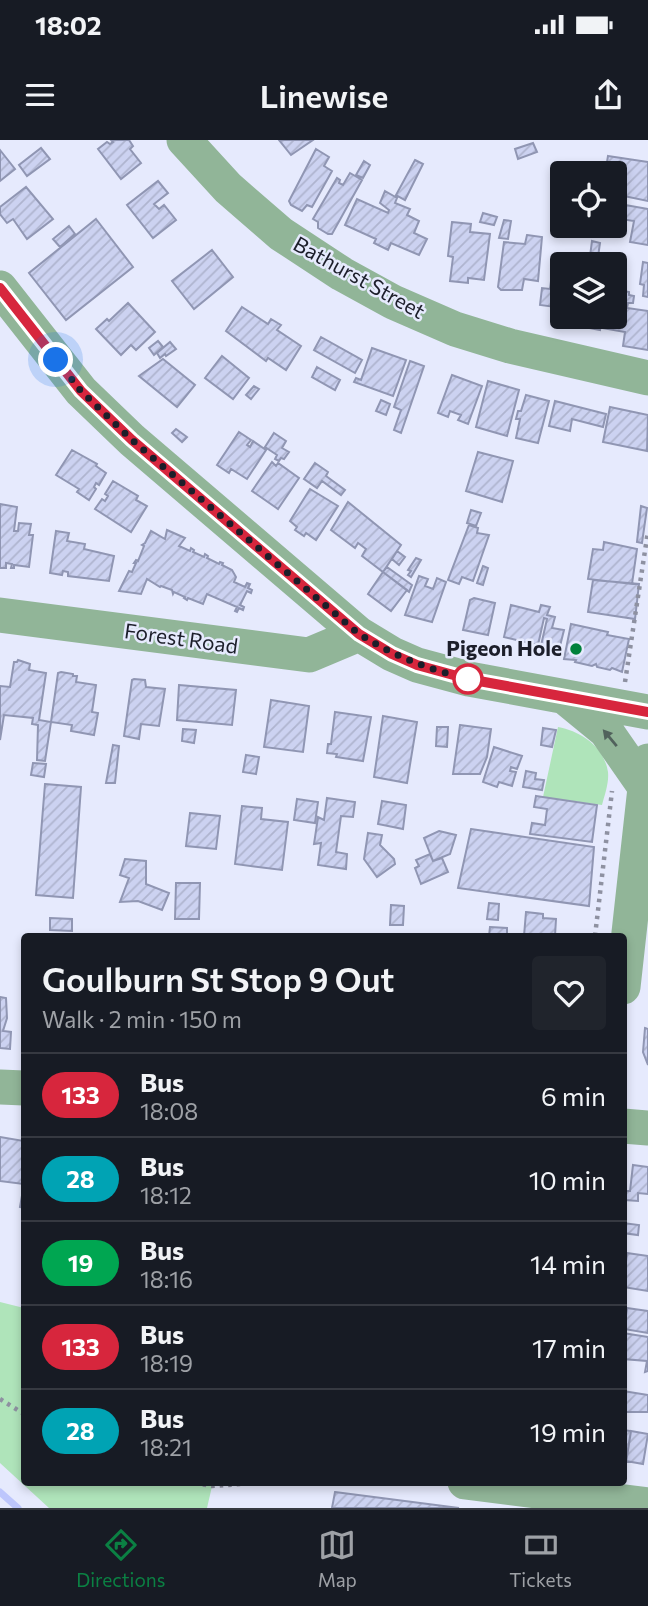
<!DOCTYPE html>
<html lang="en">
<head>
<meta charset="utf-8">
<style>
	:root { --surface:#171b24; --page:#20242c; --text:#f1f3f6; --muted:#9ea1a6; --line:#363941; --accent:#0b8043 }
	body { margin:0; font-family:Commissioner,sans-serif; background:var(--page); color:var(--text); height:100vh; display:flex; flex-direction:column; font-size:26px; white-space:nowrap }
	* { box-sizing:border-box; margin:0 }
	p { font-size:23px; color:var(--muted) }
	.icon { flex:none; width:38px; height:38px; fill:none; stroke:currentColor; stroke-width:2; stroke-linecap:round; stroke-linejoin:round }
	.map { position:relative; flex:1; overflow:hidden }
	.side { position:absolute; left:21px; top:793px; width:606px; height:553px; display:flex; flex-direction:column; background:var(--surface); border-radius:7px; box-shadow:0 4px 10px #0003 }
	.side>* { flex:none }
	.badge { padding:0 14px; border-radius:23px; font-size:24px; line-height:46px }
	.buttons { position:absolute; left:550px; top:21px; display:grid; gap:14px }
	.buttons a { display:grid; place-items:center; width:77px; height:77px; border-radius:7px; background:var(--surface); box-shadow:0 4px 10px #0003; font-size:35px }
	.you { position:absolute; width:35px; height:35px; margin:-18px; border:5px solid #fff; border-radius:50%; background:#1a73e8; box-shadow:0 0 0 10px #1a73e833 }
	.map>.badge { position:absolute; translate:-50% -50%; box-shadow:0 0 0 4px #fff }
	.round { display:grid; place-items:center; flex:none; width:74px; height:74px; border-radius:7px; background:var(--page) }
	.headline { display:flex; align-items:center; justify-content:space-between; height:119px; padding:0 21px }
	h1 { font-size:33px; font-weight:600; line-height:52px }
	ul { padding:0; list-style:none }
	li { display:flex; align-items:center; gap:21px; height:84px; padding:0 21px; border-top:2px solid var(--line) }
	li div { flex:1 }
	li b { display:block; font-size:26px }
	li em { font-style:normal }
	li .badge { min-width:77px; font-weight:700; text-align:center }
	.status { display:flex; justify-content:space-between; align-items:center; height:49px; padding:0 35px; background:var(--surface); direction:ltr }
	.status svg { height:19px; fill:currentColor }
	header { display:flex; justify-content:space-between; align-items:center; height:91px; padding:0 21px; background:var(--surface); font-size:32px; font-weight:600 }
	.menu { display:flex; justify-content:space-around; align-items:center; height:98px; border-top:2px solid var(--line); background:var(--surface); font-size:19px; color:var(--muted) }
	.menu a { display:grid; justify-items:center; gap:4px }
	.menu .on { color:var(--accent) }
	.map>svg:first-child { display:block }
	.park { fill:#afe4ba }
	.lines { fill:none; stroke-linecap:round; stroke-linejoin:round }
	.stream { stroke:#bdc6fc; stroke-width:7 }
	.building { fill:url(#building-hatch); stroke:#9096b3; stroke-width:2 }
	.path { stroke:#8e91a1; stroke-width:4.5; stroke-dasharray:3.5 5; stroke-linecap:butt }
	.minor { stroke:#91b598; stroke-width:35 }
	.oneway { fill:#51625c }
	.line-casing { stroke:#fff; stroke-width:16 }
	.line { stroke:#d7263d; stroke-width:10 }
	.walk { stroke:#1c1e2a; stroke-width:7; stroke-dasharray:0 12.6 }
	.poi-dot { fill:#00813b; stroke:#e6eafd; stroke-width:2.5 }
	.stop-dot { fill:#fff; stroke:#d7263d; stroke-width:3.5 }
	.labels { text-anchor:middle; stroke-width:5; stroke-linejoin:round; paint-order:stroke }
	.street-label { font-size:21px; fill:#1c1e2a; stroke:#e6eafd }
	.poi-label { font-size:21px; font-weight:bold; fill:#1c1e2a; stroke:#e6eafd; text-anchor:end }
</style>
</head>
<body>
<div class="status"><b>18:02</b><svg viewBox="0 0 49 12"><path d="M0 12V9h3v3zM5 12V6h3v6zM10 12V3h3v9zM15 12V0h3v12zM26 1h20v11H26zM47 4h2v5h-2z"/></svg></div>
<header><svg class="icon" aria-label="menu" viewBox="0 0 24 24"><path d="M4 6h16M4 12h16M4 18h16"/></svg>Linewise<svg class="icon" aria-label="share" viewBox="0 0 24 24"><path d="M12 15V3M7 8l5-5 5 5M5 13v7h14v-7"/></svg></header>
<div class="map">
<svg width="648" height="1368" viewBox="0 0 648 1368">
	<defs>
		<pattern id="building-hatch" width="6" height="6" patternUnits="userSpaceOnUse" patternTransform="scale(1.75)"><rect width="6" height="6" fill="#ccd2f1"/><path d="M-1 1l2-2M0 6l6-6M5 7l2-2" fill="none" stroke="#afb4cf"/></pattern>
	</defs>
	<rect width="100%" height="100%" fill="#e6eafd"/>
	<path class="park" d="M558,587c22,4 46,19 50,45 1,11 -3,22 -6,33l-59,-8z
		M0,1162l24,6v174h189l-6,26h-158l-49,-45z"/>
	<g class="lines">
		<path class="stream" d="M0,1352l18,16"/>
	</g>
	<path class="building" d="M111,0h18l4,6 -3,3 11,14 -20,16 -23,-30 9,-7 3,2 3,-2z
		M279,0h34l-22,15z
		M533,3l4,9 -19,7 -3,-10z
		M41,8l9,11 -23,17 -8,-11z
		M316,9l13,8 -5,9 8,5 -20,36 -5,-2 -5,6 -11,-6 -2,-4z
		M0,10l15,19 -15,12z
		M608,16l40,6v39l-34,-7 3,-30 -10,-2z
		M415,20l8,4 -18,36 -9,-5z
		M364,21l6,4 -7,13 -7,-3z
		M350,33l12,7 -30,54h-4l-10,-6v-6l-5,-3 24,-41 3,2 -1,3 4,2z
		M158,41l10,12 -14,11 5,5 5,-4 12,15 -23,18 -26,-33z
		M26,47l27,32 -26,20 -14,-20 -6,4 -7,-9v-7z
		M385,51l12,7 -2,5 15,6 -3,6 12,6 -5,12 13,6 -8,16 -28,-12 -3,7 -14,-7 2,-4 -31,-14 12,-26 31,14 1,-3 -9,-7z
		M614,63l34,6v36l-18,-3 4,-21 -13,-2 -7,6z
		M483,73l14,4 -3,8 -14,-3z
		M96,79l37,48 -67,53 -37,-47z
		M504,80l7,1 -3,18 -9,-1z
		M452,82l19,2 -1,8 20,2 -6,46 -16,-2v5l-18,-2 3,-24 -5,-1z
		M69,86l6,8 -15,13 -7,-8z
		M527,95l15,2 -4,44 -14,-2 -2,11h-21l-3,-3 6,-45 21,2z
		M592,101l8,2 -3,21h-8z
		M212,110l21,27 -39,32 -22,-28z
		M643,122l5,1v34l-5,-1 1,-11 -4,-1z
		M552,133l10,2v42h19l-1,7 -26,-3 2,-14 -16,-2 2,-17 8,1z
		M614,149l15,3v3l5,1 -1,7h-5l-1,5 21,3v39l-25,-4 2,-14 -23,-4 2,-11h10z
		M128,163l27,29 -19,18 -5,-5 -10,10 -25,-26 11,-10 2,2z
		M242,167l26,17 3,-5 10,6 -4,5 24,16 -15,24 -18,-12 -2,3 -40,-30z
		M585,177h17l-2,13 -16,-3z
		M321,197l41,23 -7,13 -41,-23z
		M158,201l5,6 -9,8 -5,-7z
		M170,202l6,7 -10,7 -1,-2 -5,4 -3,-5z
		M372,208l34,12 -13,36 -39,-14 2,-4 5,2z
		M222,216l27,22 -16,21 -28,-21z
		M163,219l32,26 -18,22 -38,-31z
		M410,221l14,5 -23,67 -7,-3 7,-20 -7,-3z
		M317,227l23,13 -5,10 -23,-13z
		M452,235l30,11 -14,38 -10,-4 3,-5 -11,-4 -2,6 -10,-4z
		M488,241l31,9 -12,46 -31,-9z
		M254,246l5,3 -8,10 -5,-4z
		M526,255l23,6 -11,42 -22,-5 4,-19h-4l2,-8h3z
		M381,260l9,4 -4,11 -10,-4z
		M555,261l51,13 -3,13 -31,-8 -2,12 -21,-5z
		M610,267l38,8 -1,36 -44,-9z
		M176,289l11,8 -5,5 -10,-9z
		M239,292l12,8 -4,5 3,2 3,-6 13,9 -19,29 -16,-10 -2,4 -12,-8z
		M274,293l12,8 -4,7 7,4 -5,7 -3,-1 -2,3 -4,-2 2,-4 -12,-8z
		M72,310l25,14 -1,2 10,7 -7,12 -3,-2 -2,4 2,2 -7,11 -12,-8 2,-3 -23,-14z
		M478,312l35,9 -11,41 -36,-11z
		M272,322l4,4 2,-3 21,15 -21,31 -26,-18z
		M315,323l13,9 -2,4 19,14 -4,5 -19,-14 -5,7 -13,-9z
		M113,341l25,15 -2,4 11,6 -16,26 -36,-23 7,-10 3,2 3,-5 -3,-2z
		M310,349l28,17 -22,34 -10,-7 -2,3 -9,-6 2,-3 -7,-6z
		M348,362l53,43 -18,27 -21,-16 4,-7 -8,-6 -3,5 -24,-18z
		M0,364l17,3 -3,24h4l1,-8 12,1 -2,11h4l-4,32 -15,-2v3h-3l1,-4 -6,-1v5h-6z
		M641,366l6,2 -5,35 -5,-1z
		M471,370l10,3 -5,13 -9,-3z
		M469,385l9,3 -1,5 12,2 -16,46 -11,-4 -3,7 -11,-4z
		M167,390l18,8 -6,8 11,5 1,-3 3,2 -1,2 11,5 1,-3 3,2 -1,2 12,6 1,-2 3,1 -1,2 10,5 4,7 -2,5 11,5 2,-4 3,1 -2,4 4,2 -1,3 -4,-2 -7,14 4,2 -1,3 -4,-2 -2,4 -2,-1 2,-4 -30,-13 -4,10 -15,-6 -1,2 -3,-2 1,-1 -11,-5 -1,2 -1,-4 -11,-4 -1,1 -13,-8 -6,15 -22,-3 10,-20 3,1 4,-9h-2l2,-3 2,1 6,-15 -2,-1 3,-2 6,-12 14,8z
		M56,391l13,2 -2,8 18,3 -1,5 30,7 -5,25 -41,-5v-4l-5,-1 -1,4 -12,-2z
		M604,402l33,7 -5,35 -44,-5 5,-30 10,1z
		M397,411l8,6 -6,8 -7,-6z
		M416,418l5,2 -10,17 -3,-2 3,-4 -3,-1z
		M483,426l5,2 -5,17 -6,-2z
		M387,427l25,18 -3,7 -26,-20z
		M383,432l24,18 -16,21 -23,-17z
		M419,436l9,3 -3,7 8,3 4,-11 9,4 -14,40 -27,-7z
		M593,440l46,4 -4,35 -47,-7z
		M474,458l21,5 -7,32 -25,-5 7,-30z
		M511,465l28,7 2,-7 9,2 -3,8 8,2 -3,11 12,2 -6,24 -18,-4 7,-31 -3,-1 -6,27 -34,-8z
		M571,484l37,8 -1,3 22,4 -7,33 -10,-4 -2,2 -13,-3 -1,-3 -4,2 -17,-4 1,-2 -12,-1z
		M18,520l12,4 -1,6 17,3 -7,47 12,2 -6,39 -8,-1 1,-35 -6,-1 1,-6 -29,-3 -4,25v-54l10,1 4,-25h3z
		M61,532l12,2v2h4l-1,6 20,3 -4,27 6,1 -4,22 -23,-4 1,-6 -21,-3 7,-49z
		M134,539l11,1 1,7 19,2 -6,37 -18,-2 -2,15 -15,-3 8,-56z
		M179,545l57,5 -4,35 -55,-5z
		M271,560l38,6 -6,46 -39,-5z
		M335,572l36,5 -8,44 -27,-4 1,-3 -10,-1 1,-9h3z
		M383,576l34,6 -10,61 -33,-6z
		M460,585l31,4 -4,28 -7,17h-27z
		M437,587h11l-1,20 -11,-1z
		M543,588l13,2 -4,17 -11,-2z
		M183,589l13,1 -2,13 -12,-2z
		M113,605l6,1 -4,37h-9z
		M494,607l28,9 -5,13 -6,-2 -1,4 6,1 -4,14 -13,-4 -2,5 -14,-5z
		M246,615l13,2 -3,17 -13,-2z
		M33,623l13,1 -2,13 -13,-2z
		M526,631l10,2 -1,6 9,1 -2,10 -19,-3z
		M45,644l36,3 -8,111 -37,-3z
		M536,656l61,9 -5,37 -62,-8 2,-11 13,2 2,-16 -13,-2z
		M327,658l28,4 -2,15 -12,-1 -5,36 11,2 -1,15 -28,-4 3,-22 -7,1 4,-27 6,3z
		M297,659l21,3 -3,21 -21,-3z
		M382,661l24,4 -3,24 -25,-5z
		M242,666l20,2 -1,11 27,3 -6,48 -47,-6z
		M190,673l30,3 -4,33 -30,-3z
		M471,689l123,18 -5,59 -131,-18z
		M439,691l17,4 -6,19 -17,7 -9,-23z
		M368,693l14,2 -2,10 14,14 1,5 -18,13 -13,-18z
		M430,714l3,7 9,-3 6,14 -27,12 -6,-16 4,-2 -3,-6z
		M125,719l21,2v23l23,9 -7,17 -24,-9 -18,1 9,-24 -9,-3z
		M176,743h24l-1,36h-24z
		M489,763l10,1 -1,16 -11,-1z
		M391,765l13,1 -1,19h-13z
		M526,772l17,2v4l13,1 -1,17h-31z
		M50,778l22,1v12l-22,-1z
		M490,787l17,1v8h-18z
		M0,857l6,1 1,20 -4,13 8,1 -1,17 -10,-1z
		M645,888l3,1v36l-5,-13z
		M0,997l24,4v67l-4,-1 4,-23 -24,-3z
		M633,1025l15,2v27l-10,-1v8l-13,-1 1,-9h4z
		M623,1083l16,2 -1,10 -15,-2z
		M627,1113l21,3v35l-25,-4z
		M627,1168l21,3v22l-24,-4z
		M623,1193l25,4v34l-3,1 2,-11 -24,-2z
		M623,1251l25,4v17h-25z
		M623,1290l8,1 -6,38 -2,-1z
		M631,1291l17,3 -5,30 -17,-3z
		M335,1352l124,16h-127z"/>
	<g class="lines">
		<path class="path" d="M625,542l23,-151
			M595,796l17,-145
			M0,1259l24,15
			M186,1342l26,4 59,-4"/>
		<path class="minor" d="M184,0l44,48 53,46 61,40 51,28 62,27 55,17 138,32
			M0,148l81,103 51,49 227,194 33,20 25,11 52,14 179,33
			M0,475l309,40 50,-21
			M567,559l39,32 39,56
			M623,847l25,-226
			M0,947l24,1
			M623,986l25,2
			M465,1342l183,23"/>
	</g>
	<defs><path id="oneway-solid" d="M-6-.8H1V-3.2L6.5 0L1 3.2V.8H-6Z" transform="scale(1.75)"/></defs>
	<use class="oneway" href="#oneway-solid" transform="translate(610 598) rotate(-130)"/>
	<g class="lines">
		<g class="line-casing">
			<path id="line" d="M0,148l81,103 51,49 227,194 33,20 25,11 51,14 180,33"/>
		</g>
		<use href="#line" class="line"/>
		<path class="walk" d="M56,220l25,31 51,49 227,194c39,24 67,34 109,45"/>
	</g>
	<circle class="poi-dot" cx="576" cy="509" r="7"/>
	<circle class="stop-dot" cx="468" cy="539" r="14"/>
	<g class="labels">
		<g class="street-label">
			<text transform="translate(359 138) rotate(29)" y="7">Bathurst Street</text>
			<text transform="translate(181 499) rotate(8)" y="7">Forest Road</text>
		</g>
		<g class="poi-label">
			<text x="562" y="516">Pigeon Hole</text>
		</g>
	</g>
</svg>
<div class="buttons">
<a><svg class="icon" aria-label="locate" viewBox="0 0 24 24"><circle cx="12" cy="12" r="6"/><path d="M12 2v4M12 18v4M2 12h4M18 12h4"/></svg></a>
<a><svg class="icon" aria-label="layers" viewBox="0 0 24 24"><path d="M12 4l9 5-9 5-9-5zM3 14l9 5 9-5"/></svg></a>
</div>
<div class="you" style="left:56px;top:220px"></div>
<section class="side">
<div class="headline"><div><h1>Goulburn St Stop 9 Out</h1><p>Walk · 2 min · 150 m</p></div><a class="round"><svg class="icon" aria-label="heart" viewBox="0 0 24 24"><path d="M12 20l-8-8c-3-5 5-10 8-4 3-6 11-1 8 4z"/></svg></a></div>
<ul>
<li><span class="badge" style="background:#d7263d;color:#fff">133</span><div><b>Bus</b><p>18:08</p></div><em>6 min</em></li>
<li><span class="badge" style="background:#00a3b4;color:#fff">28</span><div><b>Bus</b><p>18:12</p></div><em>10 min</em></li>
<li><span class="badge" style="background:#00a651;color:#fff">19</span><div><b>Bus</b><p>18:16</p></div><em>14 min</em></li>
<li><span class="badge" style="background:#d7263d;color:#fff">133</span><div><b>Bus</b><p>18:19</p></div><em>17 min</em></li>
<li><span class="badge" style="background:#00a3b4;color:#fff">28</span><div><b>Bus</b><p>18:21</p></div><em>19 min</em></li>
</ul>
</section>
</div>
<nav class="menu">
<a class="on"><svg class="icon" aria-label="directions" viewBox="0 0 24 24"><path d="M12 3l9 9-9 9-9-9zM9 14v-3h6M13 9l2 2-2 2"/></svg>Directions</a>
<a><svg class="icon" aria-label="map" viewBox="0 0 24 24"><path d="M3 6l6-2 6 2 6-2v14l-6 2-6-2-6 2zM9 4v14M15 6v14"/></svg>Map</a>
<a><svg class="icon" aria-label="tickets" viewBox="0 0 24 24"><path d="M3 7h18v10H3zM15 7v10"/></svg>Tickets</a>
</nav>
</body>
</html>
